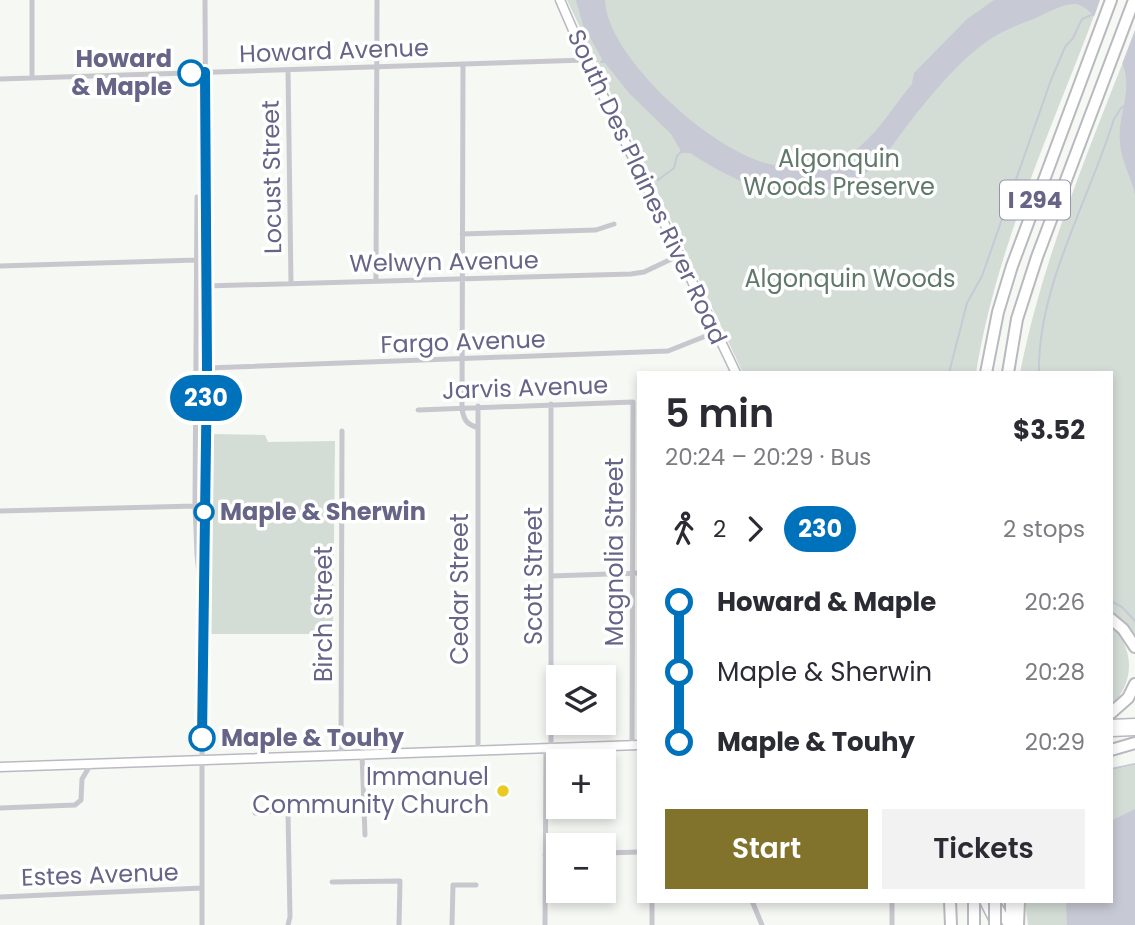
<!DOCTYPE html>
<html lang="en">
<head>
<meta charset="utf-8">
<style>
	:root { --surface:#fff; --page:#f2f2f3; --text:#2b2b33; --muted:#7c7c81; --accent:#81732b }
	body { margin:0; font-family:Poppins,sans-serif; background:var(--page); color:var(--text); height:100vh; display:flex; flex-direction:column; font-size:26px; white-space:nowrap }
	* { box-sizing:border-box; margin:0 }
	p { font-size:23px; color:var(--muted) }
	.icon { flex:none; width:38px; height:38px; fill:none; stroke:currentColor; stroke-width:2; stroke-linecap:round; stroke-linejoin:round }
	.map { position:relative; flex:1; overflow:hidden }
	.details { position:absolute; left:637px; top:371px; width:476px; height:532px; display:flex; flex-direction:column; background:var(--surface); border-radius:0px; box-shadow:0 4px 10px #0003 }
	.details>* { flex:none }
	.badge { padding:0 14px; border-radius:23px; font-size:24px; line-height:46px }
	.tools { position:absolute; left:546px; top:665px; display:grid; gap:14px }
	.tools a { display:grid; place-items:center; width:70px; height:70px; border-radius:0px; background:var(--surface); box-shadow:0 4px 10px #0003; font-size:35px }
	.map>.badge { position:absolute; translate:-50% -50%; box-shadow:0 0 0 4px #fff }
	.legs { display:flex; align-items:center; gap:10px; height:77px; padding:0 28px; font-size:23px }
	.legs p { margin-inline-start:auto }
	.summary { display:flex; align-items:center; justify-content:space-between; height:119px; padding:0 28px }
	h1 { font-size:38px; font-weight:600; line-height:52px }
	.cta { display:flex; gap:14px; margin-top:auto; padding:14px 28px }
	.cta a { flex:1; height:80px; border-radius:0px; background:var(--accent); color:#fff; font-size:28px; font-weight:600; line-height:80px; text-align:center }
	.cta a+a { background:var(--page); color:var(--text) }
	ul { padding:0 28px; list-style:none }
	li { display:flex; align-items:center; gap:24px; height:70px; font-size:26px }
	li i { display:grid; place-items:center; width:10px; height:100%; margin:0 9px; background:currentColor }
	li i::after { content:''; width:18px; height:18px; margin:-9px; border:5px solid; border-radius:50%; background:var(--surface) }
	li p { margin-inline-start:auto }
	li:first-child i { background:linear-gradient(#0000 50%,currentColor 0) }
	li:last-child i { background:linear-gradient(currentColor 50%,#0000 0) }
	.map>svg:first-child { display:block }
	.green { fill:#d3ddd6 }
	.water { fill:#c7c9d4 }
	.pier { fill:#f6f8f4 }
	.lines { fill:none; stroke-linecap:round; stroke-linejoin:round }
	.stream { stroke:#c7c9d4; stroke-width:2 }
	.secondary-casing { stroke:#bab9c3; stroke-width:11 }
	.highway-casing { stroke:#bab9c0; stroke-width:14 }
	.street { stroke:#c8c7ce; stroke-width:5 }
	.secondary { stroke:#fff; stroke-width:8 }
	.highway { stroke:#fff; stroke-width:10 }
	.highway-bridge-casing { stroke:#bab9c0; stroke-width:14; stroke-linecap:butt }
	.highway-bridge { stroke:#fff; stroke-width:10 }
	.line-1-casing { stroke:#fff; stroke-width:16 }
	.line-1 { stroke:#0072bc; stroke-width:10 }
	.stop-1-dot { fill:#fff; stroke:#0072bc; stroke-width:3.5 }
	.poi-dot { fill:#eaca22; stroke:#fff; stroke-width:2.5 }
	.labels { text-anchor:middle; stroke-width:7; stroke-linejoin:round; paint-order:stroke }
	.shield { fill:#fff; stroke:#9593ab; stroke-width:2 }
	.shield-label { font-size:23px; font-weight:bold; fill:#676587 }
	.street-label { font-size:24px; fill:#676587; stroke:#fff }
	.stop-label { font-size:24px; font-weight:bold; fill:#676587; stroke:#fff; text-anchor:start }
	.park-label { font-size:24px; fill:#60796a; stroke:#fff }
	.poi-label { font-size:24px; fill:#676587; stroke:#fff; text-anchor:end }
</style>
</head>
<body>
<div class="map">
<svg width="1135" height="925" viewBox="0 0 1135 925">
	<rect width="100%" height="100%" fill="#f6f8f4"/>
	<path class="green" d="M567,0h533c-45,122 -103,243 -124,373h-233z
		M1135,31v608l-24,-25v-241h-91c23,-118 72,-230 115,-342z
		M212,434l53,1 3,7 67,-1 -2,193h-123z
		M1111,626c24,23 24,56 0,80z
		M1135,765v160h-107l-3,-24h86v-131z"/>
	<path class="water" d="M576,0h29c2,59 113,156 169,165 12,2 43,2 54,-1 37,-8 61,-53 84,-80l2,-11 53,-54 27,-19h124l17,31v163c-4,-17 -14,-34 -15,-51 -3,-27 13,-51 3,-78 -7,-17 -28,-58 -47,-61 -13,-1 -29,9 -40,14 -13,5 -27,10 -39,17 -29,17 -55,47 -76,73 -21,24 -39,59 -68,73 -60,29 -112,5 -163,-28h-8l-11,-19 -42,-41 -24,-30h-5l2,-4 -19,-34z
		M1135,809v116h-68l-1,-24h45v-80z"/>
	<path class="pier" d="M1100,0h23l12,23v7l-13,34 -29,-44z"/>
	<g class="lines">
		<path class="stream" d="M658,180l16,-12 3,-12 6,-6
			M949,373l18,-70 15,-27 69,-196 14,-33 8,-9 9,-19 10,-4
			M1039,373c-2,-85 50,-173 75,-254l7,-11 6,-3
			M1111,601l11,6 13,14
			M1111,769l24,-5"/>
		<g class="secondary-casing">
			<path id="secondary" d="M560,0l26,60 150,313
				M1111,724l24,-1
				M1111,732l24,-1
				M0,767l639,-22
				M984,901l10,20
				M996,903l12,22"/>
		</g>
		<g class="highway-casing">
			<path id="highway" d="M986,373l12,-61 14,-46 99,-266
				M1008,373l9,-54 20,-62 97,-257
				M1111,619l12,10 12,18
				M1111,713l17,-15 7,-14
				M1111,750l24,-7
				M950,901l1,24
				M974,901v24
				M1011,925v-24
				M1018,925l1,-24"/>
		</g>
		<path class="street" d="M463,64l-1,345c2,12 5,15 16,19
			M288,70l3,214
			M32,78v-78
			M0,79l586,-19
			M197,197l-2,309 2,49 3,27
			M462,234l134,-4 18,-6
			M0,266l197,-6
			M376,281l1,-281
			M206,286l425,-12 13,-2 36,-17
			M207,368l461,-17 48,-19
			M551,404v344
			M478,406v344
			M418,410l215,-8 -1,343
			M0,511l195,-5
			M551,576l88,-3
			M362,754l3,81
			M341,755l1,-324
			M0,808l75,-3 6,-5 1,-21 9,-15
			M255,813l25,-3 8,3 2,104 -2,8
			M604,853l35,-1
			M545,855h13
			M332,882l68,-1 -1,44
			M0,897l202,-9
			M652,901v24
			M752,901l10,24
			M892,901v24
			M202,925v-334l5,-223 -2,-368
			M452,925l1,-40h23
			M545,925l1,-177"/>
		<use href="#secondary" class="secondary"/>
		<use href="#highway" class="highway"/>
		<g class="highway-bridge-casing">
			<path id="highway-bridge" d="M995,901v24"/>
		</g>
		<use href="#highway-bridge" class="highway-bridge"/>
	</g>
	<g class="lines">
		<g class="line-1-casing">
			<path id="line-1" d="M191,73l14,-1 2,296 -5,370"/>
		</g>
		<use href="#line-1" class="line-1"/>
	</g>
	<g class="stop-1-dot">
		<circle cx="191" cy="73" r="12"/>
		<circle cx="204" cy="512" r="9"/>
		<circle cx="202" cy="738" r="12"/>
	</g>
	<circle class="poi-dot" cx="503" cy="791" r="7"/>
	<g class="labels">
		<rect class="shield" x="1000" y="180.5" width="70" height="39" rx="5"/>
		<g class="shield-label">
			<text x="1035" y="208">I 294</text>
		</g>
		<g class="street-label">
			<text transform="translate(334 51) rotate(-2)" y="8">Howard Avenue</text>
			<text transform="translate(272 177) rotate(-91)" y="8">Locust Street</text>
			<text transform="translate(647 187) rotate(65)" y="8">South Des Plaines River Road</text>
			<text transform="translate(444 262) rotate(-1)" y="8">Welwyn Avenue</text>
			<text transform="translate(463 342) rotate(-2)" y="8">Fargo Avenue</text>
			<text transform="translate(525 388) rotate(-2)" y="8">Jarvis Avenue</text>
			<text transform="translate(615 552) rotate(-90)" y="8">Magnolia Street</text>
			<text transform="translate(534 576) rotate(-90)" y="8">Scott Street</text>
			<text transform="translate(460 589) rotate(-90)" y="8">Cedar Street</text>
			<text transform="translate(324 614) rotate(-90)" y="8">Birch Street</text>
			<text transform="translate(100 875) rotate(-2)" y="8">Estes Avenue</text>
		</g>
		<g class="stop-label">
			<text x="172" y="67" text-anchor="end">Howard<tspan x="172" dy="28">&amp; Maple</tspan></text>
			<text x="220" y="520">Maple &amp; Sherwin</text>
			<text x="221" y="746">Maple &amp; Touhy</text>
		</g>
		<g class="park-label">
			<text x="839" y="167">Algonquin<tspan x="839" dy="28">Woods Preserve</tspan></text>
			<text x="850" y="287">Algonquin Woods</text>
		</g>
		<g class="poi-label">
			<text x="489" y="785">Immanuel<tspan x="489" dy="28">Community Church</tspan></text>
		</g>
	</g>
</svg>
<div class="tools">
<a><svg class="icon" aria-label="layers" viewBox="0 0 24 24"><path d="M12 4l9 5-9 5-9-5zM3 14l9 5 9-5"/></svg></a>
<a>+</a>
<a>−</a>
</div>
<b class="badge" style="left:206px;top:398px;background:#0072bc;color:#fff">230</b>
<section class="details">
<div class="summary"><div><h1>5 min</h1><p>20:24 – 20:29 · Bus</p></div><b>$3.52</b></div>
<div class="legs"><svg class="icon" aria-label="walk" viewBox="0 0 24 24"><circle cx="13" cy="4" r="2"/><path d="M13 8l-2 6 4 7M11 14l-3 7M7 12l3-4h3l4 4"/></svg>2<svg class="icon" aria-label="forward" viewBox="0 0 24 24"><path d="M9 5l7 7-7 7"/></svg><b class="badge" style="background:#0072bc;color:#fff">230</b><p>2 stops</p></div>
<ul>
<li><i style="color:#0072bc"></i><b>Howard &amp; Maple</b><p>20:26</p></li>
<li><i style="color:#0072bc"></i><span>Maple &amp; Sherwin</span><p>20:28</p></li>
<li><i style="color:#0072bc"></i><b>Maple &amp; Touhy</b><p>20:29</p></li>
</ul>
<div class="cta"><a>Start</a><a>Tickets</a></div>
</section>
</div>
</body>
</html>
